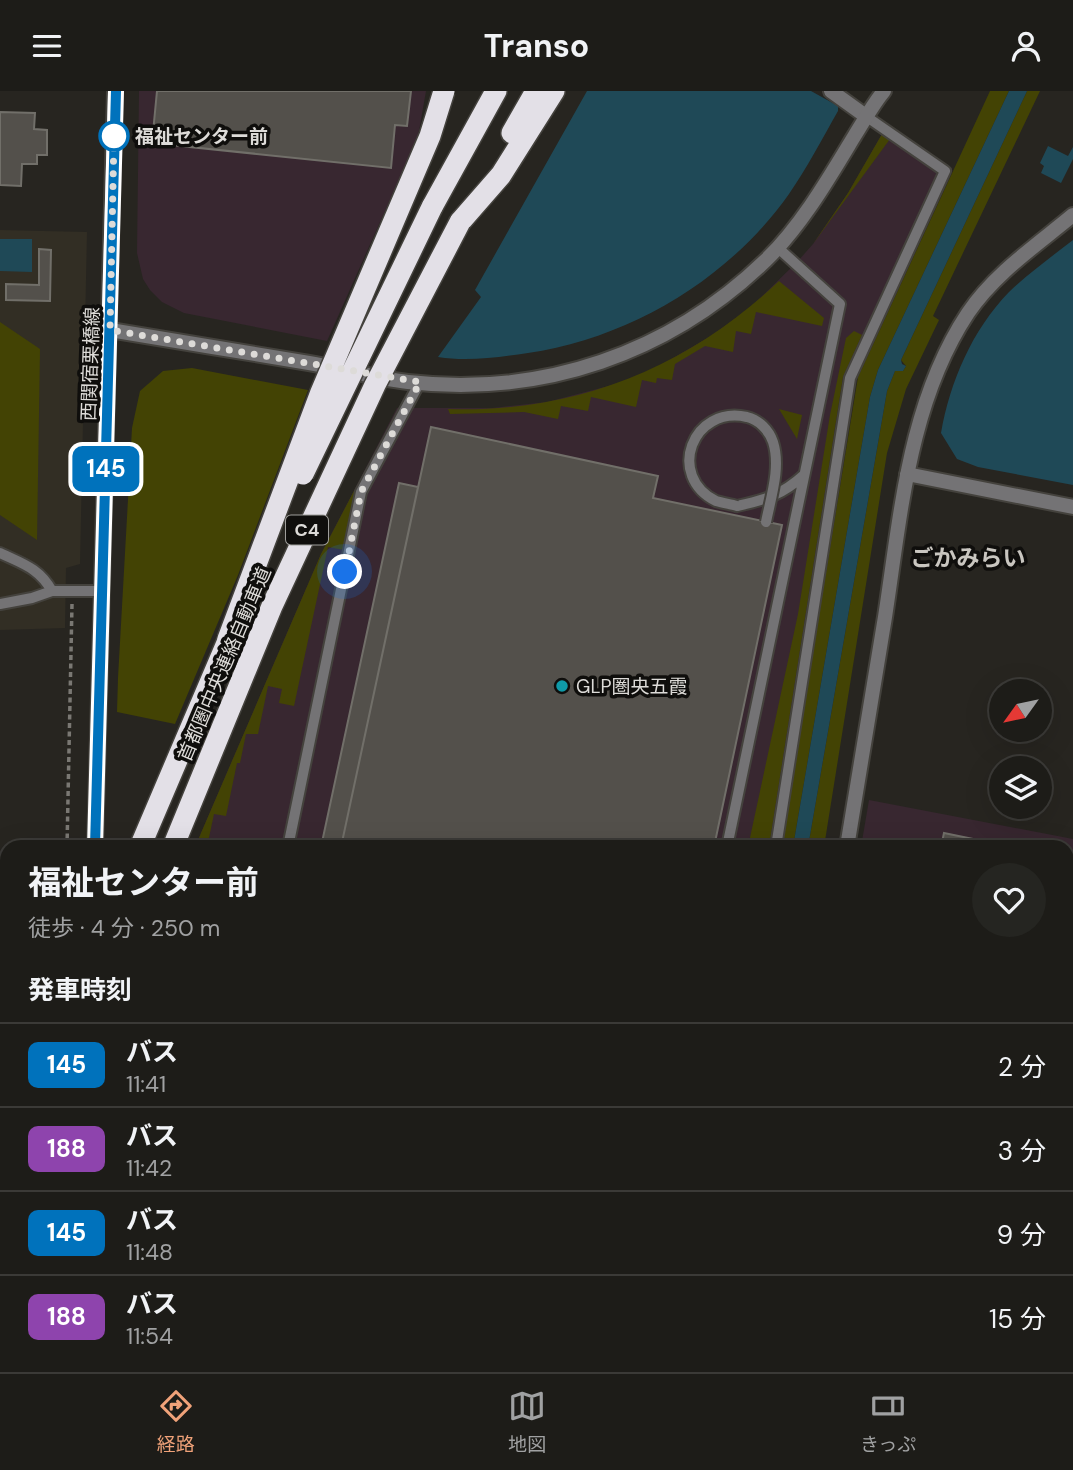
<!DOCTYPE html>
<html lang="ja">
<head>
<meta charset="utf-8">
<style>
	:root { --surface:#1d1c18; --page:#252521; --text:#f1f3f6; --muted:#a0a1a2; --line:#3b3a37; --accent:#f0a279 }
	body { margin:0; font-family:"DM Sans","Noto Sans JP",sans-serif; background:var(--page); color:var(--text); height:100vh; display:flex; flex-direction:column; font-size:26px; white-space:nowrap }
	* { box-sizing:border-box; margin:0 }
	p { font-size:23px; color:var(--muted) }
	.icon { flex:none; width:38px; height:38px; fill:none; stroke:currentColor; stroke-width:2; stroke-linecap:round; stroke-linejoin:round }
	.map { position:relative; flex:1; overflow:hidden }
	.sheet { position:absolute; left:0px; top:749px; width:1074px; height:532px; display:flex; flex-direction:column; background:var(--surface); border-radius:21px 21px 0 0; box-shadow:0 7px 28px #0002,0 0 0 2px var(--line) }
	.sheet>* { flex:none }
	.badge { padding:0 14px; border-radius:10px; font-size:24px; line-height:46px }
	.needle { width:46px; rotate:237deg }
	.controls { position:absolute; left:989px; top:588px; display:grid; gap:14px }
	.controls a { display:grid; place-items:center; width:63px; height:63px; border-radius:50%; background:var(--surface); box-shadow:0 7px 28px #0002,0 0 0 2px var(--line); font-size:35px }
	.you { position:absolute; width:35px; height:35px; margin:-18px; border:5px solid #fff; border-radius:50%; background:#1a73e8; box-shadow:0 0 0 10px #1a73e833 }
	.map>.badge { position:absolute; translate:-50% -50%; box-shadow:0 0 0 4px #fff }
	h2 { padding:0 28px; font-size:26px; line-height:63px }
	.round { display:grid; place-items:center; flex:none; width:74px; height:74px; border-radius:37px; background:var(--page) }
	.overview { display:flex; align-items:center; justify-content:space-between; height:119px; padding:0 28px }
	h1 { font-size:33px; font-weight:700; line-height:52px }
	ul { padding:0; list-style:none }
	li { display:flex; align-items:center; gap:21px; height:84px; padding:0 28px; border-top:2px solid var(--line) }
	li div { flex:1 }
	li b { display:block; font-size:26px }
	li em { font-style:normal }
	li .badge { min-width:77px; font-weight:700; text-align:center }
	header { display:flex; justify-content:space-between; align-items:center; height:91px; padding:0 28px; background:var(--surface); font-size:32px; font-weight:700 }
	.tab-bar { display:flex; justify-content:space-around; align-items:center; height:98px; border-top:2px solid var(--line); background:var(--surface); font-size:19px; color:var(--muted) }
	.tab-bar a { display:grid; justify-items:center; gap:4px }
	.tab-bar .current { color:var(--accent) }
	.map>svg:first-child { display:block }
	.built { fill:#322e24 }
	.industrial { fill:#382730 }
	.green { fill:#434304 }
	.water { fill:#1f4957 }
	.pier { fill:#272520 }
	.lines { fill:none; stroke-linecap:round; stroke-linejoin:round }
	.stream { stroke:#1f4957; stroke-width:5 }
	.building { fill:#53504b; stroke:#716f69; stroke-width:2 }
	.service-casing { stroke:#44423d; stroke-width:14 }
	.minor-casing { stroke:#44423d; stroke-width:18 }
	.tertiary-casing { stroke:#44423d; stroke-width:18 }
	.secondary-casing { stroke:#44423d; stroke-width:18 }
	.motorway-casing { stroke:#44423d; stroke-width:24 }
	.path { stroke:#7a7873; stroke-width:3.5; stroke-dasharray:5 3.5; stroke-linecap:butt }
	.service { stroke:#747375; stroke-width:10 }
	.minor { stroke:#747375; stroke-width:14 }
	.tertiary { stroke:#747375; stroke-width:14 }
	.secondary { stroke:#a09fa3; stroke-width:14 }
	.motorway { stroke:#e3e0e7; stroke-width:21 }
	.service-bridge-casing { stroke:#44423d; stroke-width:14; stroke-linecap:butt }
	.motorway-bridge-casing { stroke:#44423d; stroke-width:24; stroke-linecap:butt }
	.service-bridge { stroke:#747375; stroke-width:10 }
	.motorway-bridge { stroke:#e3e0e7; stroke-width:21 }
	.line-casing { stroke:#fff; stroke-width:16 }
	.line { stroke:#0072bc; stroke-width:10 }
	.walk { stroke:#dddbd8; stroke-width:7; stroke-dasharray:0 12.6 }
	.stop-dot { fill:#fff; stroke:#0072bc; stroke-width:3.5 }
	.culture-dot { fill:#0f9aa8; stroke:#0f0e0c; stroke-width:2.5 }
	.labels { text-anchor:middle; stroke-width:7; stroke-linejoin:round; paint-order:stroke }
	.shield { fill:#0f0e0c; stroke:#9f9e9b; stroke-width:2 }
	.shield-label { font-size:18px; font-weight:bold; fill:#dddbd8 }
	.stop-label { font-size:19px; font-weight:bold; fill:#dddbd8; stroke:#0f0e0c; text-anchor:start }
	.street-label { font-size:19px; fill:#dddbd8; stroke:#0f0e0c }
	.poi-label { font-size:19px; fill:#dddbd8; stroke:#0f0e0c; text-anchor:start }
	.quarter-label { font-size:23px; font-weight:bold; fill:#c9c6c0; stroke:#0f0e0c }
</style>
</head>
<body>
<header><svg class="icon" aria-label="menu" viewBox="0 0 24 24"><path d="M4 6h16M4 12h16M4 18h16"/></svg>Transo<svg class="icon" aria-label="person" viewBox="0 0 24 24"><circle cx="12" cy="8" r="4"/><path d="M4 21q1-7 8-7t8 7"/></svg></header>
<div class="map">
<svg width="1073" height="1281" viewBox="0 0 1073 1281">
	<rect width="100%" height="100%" fill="#272520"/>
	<path class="built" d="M0,139l87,2 -7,332 -14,4 -1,60 -65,2z"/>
	<path class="industrial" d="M139,0h287l-8,46 -91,204 -143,-28 -22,-11 -12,-12 -7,-11 -6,-26z
		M882,43l56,39 -95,204 -74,470h-574l126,-293 76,-146h95l55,-6 77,-20 37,-17 50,-29 40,-29 47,-46 15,-17 35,-51z
		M869,709l204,39v290l-5,-1v-281h-207z
		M100,1274h594l-1,7h-593z"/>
	<path class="green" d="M990,0h19l-131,279 -8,27 -77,450h-12l77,-470z
		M1027,0h13l-107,225 6,4 -33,69 -19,64 -63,394h-16l79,-456 8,-20h8l3,-5 -5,-6z
		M882,43l8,5 -77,105 35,-51z
		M779,190l45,37 -2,8 -66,-14 -5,22 -15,-3 -3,21 -28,-6 -30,18 -3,16 -15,-2 -1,5 -14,-3 -6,27 -45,-10 -3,14 -27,-5 -3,13 -34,-7 -74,2 -2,-5c127,4 239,-41 331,-128z
		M0,231l40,27 -3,191 -37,-25z
		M854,240l8,4 -19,42 -74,470h-21l50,-233 32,-199 16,-77z
		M192,277l116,22 -70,185 -63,149 -58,-12 1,-34 14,-250 8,-37 23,-20z
		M779,318l23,6 -5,24z
		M355,398l-11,61 -16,-3 -34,159 -15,-3 3,-14 -14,-3 -10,48h-12l-6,29h-3l-11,53 -12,-2 -7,33h-12l126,-293z
		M736,1274h34l-1,7h-34z"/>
	<path class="water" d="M587,0h224l27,15v5c-16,28 -31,57 -49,83 -60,85 -159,144 -261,159 -29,4 -60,9 -90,4l43,-60 -6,-7z
		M1009,0h18l-126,269 1,4 4,2 -3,5h-8l-8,20 -79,456h-15l77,-450 8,-27z
		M1048,55l20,10 5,-9v12l-12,24 -20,-10 3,-7 -4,-3z
		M0,148h32v33l-32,-1z
		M1073,149v245l-95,-18 -21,-8 -16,-26c9,-51 31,-103 68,-141 20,-19 42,-35 64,-52z
		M7,1040v234h28l-1,7h-34v-238z"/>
	<path class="pier" d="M7,1037v57l-7,14v-69z"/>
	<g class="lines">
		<path class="stream" d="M726,1281l1,-7"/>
	</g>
	<path class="building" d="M157,0h254l-4,35 -12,-1 -4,43 -239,-25z
		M0,21l35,1 -1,16 13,1v25h-10v9h-15l-1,22 -21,-1z
		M39,158l12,1 -1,51 -44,-1v-16l33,1z
		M431,336l227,49 -5,22 129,27 -68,322h-373z
		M399,392l19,4 -77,360h-20z
		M944,742l68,14h-71z
		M1068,768l5,1v241l-5,-1z
		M1068,1046l5,1v234h-106l1,-7h100z
		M200,1274h35l-1,7h-36z
		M235,1274h371l-1,7h-371z"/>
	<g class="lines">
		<g class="service-casing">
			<path id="service" d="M737,415c28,-6 45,-11 67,-31
				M0,462c23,11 39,15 52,38
				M0,513l32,-6 20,-7h51
				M288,756l73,-355 59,-110
				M727,756l113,-543 -63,-57
				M776,756l74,-469 95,-207 -78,-54
				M164,1281l2,-7
				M618,1281l1,-7
				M698,1281l1,-7"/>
		</g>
		<g class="minor-casing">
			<path id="minor" d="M831,0l36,26
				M0,825l7,1
				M0,1033l7,-3
				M49,1281l1,-7"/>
		</g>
		<g class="tertiary-casing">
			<path id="tertiary" d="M110,239c66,11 133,22 199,33 33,6 66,15 99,19 134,15 261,-28 358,-122 36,-35 63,-82 89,-125 9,-14 18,-31 29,-44
				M907,383l166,33
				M847,756c12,-77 26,-153 38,-230 16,-104 24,-215 83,-304 27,-40 69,-68 105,-98
				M800,1281v-7"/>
		</g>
		<g class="secondary-casing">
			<path id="secondary" d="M95,756l20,-756
				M79,1281v-7"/>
		</g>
		<g class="motorway-casing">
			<path id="motorway" d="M512,42l24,-42
				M432,116l64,-116
				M460,131l41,-47 53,-84
				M140,756l95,-223
				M0,1070l7,-15
				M0,1139l7,-14"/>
		</g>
		<path class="path" d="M67,756l5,-243"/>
		<use href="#service" class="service"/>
		<use href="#minor" class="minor"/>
		<use href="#tertiary" class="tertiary"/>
		<use href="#secondary" class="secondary"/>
		<use href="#motorway" class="motorway"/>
		<g class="service-bridge-casing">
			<path id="service-bridge" d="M737,415c-7,-2 -15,-3 -21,-5 -50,-25 -24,-96 31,-84 12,3 22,13 26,25 8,25 -2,55 -7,80"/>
		</g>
		<g class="motorway-bridge-casing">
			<path id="motorway-bridge" d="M303,383l129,-267
				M228,548l93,-247 109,-256 14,-45
				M173,756l99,-241 103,-221 85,-163"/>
		</g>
		<use href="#service-bridge" class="service-bridge"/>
		<use href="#motorway-bridge" class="motorway-bridge"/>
	</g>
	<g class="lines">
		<g class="line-casing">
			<path id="line" d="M95,756l21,-756"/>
		</g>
		<use href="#line" class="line"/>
		<path class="walk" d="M114,45l-4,194 310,52 -59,110 -16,80"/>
	</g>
	<circle class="stop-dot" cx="114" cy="45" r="14"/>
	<circle class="culture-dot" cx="562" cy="595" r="7"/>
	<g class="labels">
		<rect class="shield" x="286" y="424.5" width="42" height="29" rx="5"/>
		<g class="shield-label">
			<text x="307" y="445">C4</text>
		</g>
		<g class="stop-label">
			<text x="135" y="52">福祉センター前</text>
		</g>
		<g class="street-label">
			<text transform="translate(90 273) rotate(-88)" y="7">西関宿栗橋線</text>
			<text transform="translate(224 573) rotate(-67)" y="7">首都圏中央連絡自動車道</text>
		</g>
		<g class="poi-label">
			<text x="576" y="602">GLP圏央五霞</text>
		</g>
		<g class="quarter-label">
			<text x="968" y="475">ごかみらい</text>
		</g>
	</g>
</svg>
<div class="controls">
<a><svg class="needle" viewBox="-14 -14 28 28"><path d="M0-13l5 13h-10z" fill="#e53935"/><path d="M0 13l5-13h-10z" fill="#a0a1a2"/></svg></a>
<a><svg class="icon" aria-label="layers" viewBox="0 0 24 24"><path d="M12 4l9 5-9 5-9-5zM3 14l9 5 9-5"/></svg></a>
</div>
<div class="you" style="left:345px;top:481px"></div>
<b class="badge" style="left:106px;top:378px;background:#0072bc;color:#fff">145</b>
<section class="sheet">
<div class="overview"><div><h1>福祉センター前</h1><p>徒歩 · 4 分 · 250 m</p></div><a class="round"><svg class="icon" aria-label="heart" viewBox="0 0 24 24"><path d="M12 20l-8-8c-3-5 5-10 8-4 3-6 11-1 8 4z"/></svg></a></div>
<h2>発車時刻</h2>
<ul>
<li><span class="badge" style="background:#0072bc;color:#fff">145</span><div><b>バス</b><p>11:41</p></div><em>2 分</em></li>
<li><span class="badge" style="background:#8e44ad;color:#fff">188</span><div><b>バス</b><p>11:42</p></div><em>3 分</em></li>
<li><span class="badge" style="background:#0072bc;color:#fff">145</span><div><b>バス</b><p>11:48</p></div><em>9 分</em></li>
<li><span class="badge" style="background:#8e44ad;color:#fff">188</span><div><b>バス</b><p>11:54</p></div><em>15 分</em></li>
</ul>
</section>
</div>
<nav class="tab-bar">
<a class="current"><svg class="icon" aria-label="directions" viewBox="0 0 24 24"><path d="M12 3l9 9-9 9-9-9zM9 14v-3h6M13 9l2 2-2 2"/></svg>経路</a>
<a><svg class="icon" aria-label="map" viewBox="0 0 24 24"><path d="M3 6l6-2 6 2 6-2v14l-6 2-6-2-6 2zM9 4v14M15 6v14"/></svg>地図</a>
<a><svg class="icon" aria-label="tickets" viewBox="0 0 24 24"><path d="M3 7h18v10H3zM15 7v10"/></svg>きっぷ</a>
</nav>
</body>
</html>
